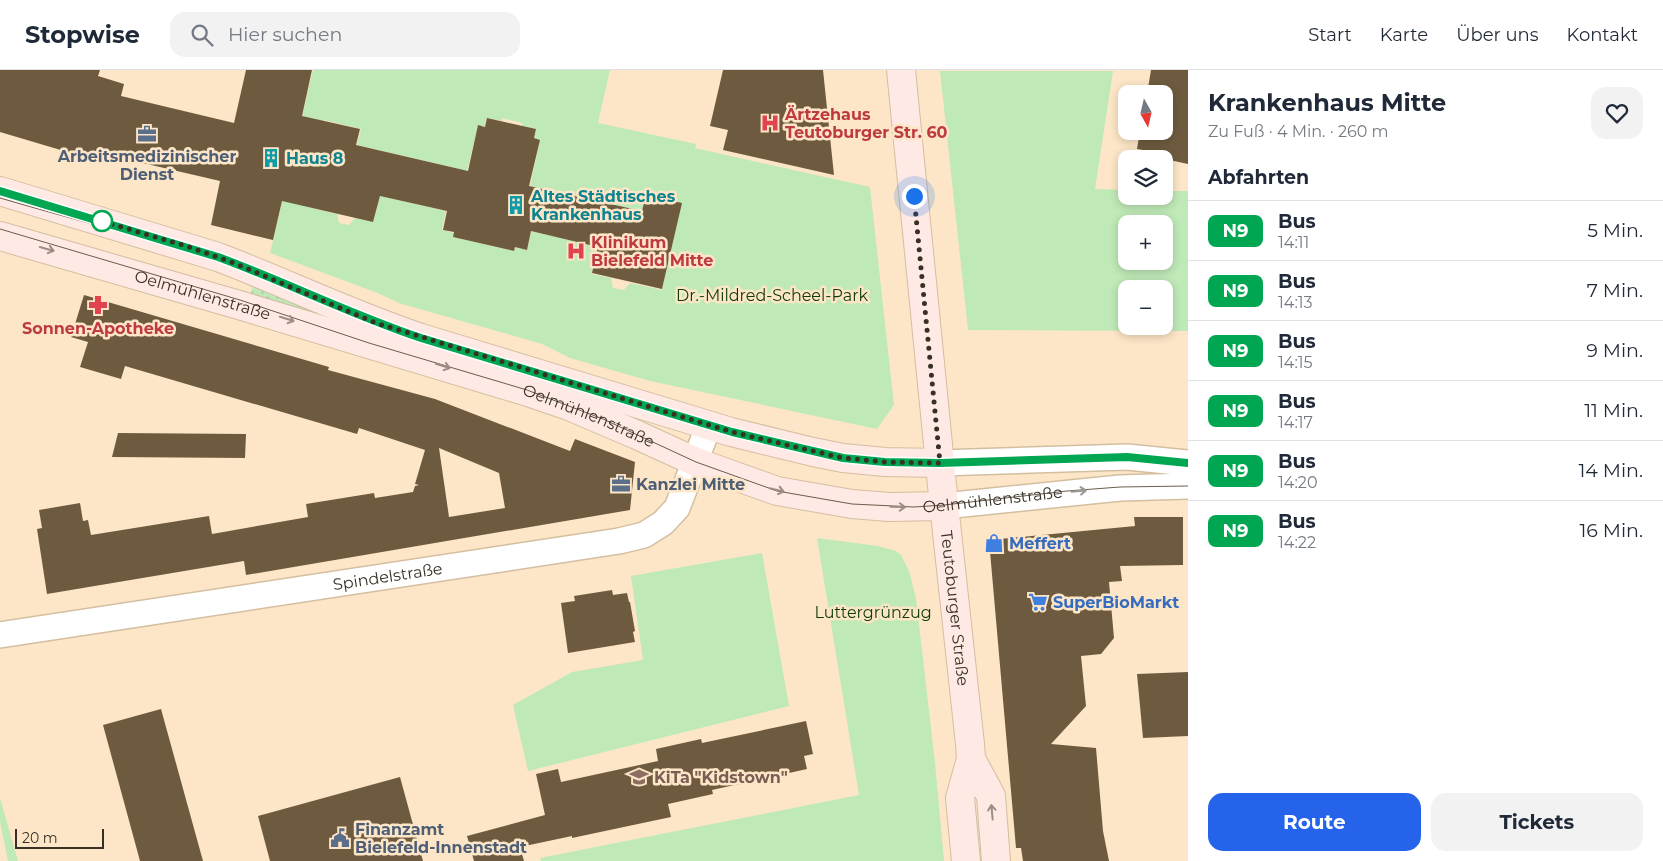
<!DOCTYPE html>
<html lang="de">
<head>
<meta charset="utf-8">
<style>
	:root { --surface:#fff; --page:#f2f2f3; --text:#1f2937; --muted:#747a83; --line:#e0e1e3; --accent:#2563eb }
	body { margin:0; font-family:Montserrat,sans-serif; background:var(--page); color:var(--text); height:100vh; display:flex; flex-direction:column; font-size:19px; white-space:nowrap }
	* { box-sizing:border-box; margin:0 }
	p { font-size:16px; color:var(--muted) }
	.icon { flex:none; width:28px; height:28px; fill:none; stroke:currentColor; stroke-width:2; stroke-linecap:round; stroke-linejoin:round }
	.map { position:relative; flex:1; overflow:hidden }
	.side { display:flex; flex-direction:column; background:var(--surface); width:475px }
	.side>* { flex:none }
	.badge { padding:0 10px; border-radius:8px; font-size:18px; line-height:32px }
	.needle { width:32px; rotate:172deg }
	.buttons { position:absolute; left:1118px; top:15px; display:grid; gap:10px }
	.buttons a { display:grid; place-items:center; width:55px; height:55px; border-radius:10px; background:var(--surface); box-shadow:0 2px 8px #0003; font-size:25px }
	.scale { position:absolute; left:15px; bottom:12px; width:89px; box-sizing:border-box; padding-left:5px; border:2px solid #383024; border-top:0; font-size:14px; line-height:18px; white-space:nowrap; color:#383024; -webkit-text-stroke:4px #fde6c7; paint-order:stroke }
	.you { position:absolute; width:25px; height:25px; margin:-12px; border:4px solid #fff; border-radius:50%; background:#1a73e8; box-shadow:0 0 0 8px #1a73e833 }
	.map>.badge { position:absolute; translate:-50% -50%; box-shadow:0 0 0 2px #fff }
	h2 { padding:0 20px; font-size:19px; line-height:45px }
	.round { display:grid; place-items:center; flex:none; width:52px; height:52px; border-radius:15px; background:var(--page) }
	.summary { display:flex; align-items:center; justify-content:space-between; height:85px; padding:0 20px }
	h1 { font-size:24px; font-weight:700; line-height:38px }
	.action { display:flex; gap:10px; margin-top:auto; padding:10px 20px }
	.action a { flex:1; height:58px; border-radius:15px; background:var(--accent); color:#fff; font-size:20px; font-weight:700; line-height:58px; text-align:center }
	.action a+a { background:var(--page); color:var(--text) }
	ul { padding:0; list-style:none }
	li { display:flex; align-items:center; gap:15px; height:60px; padding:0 20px; border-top:1px solid var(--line) }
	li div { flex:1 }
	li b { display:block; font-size:19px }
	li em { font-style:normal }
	li .badge { min-width:55px; font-weight:700; text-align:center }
	header { display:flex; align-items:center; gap:30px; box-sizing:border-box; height:70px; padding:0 25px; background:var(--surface); border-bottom:1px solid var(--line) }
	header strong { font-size:24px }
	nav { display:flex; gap:28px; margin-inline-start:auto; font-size:18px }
	.search { width:350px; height:45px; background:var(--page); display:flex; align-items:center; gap:12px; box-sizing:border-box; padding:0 18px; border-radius:15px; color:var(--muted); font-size:19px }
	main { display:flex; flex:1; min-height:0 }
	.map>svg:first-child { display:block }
	.grass { fill:url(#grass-dots) }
	.green { fill:#bfe9b7; fill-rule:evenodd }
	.building { fill:#6e5b3f; fill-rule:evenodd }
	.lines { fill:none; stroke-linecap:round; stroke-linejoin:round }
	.street-casing { stroke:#d4bea0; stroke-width:28 }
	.secondary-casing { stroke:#d4bea0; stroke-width:30 }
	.street { stroke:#fff; stroke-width:25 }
	.secondary { stroke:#fee9e4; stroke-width:28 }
	.tram { stroke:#695d4c; stroke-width:1 }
	.oneway { stroke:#9b8c84 }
	.oneway2 { stroke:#9c9892 }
	.line-casing { stroke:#fff; stroke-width:11 }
	.line { stroke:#00a651; stroke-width:8 }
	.walk { stroke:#383024; stroke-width:5; stroke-dasharray:0 9 }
	.stop-dot { fill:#fff; stroke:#00a651; stroke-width:2.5 }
	.labels { text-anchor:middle; stroke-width:5; stroke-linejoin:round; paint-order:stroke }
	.health-label { font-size:16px; font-weight:bold; fill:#be3a42; stroke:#fde6c7; text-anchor:start }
	.service-label { font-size:16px; font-weight:bold; fill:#4e5e75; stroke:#fde6c7; text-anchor:start }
	.culture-label { font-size:16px; font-weight:bold; fill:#0d838f; stroke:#fde6c7; text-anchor:start }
	.street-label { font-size:16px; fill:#383024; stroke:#fde6c7 }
	.park-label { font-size:16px; fill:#0f3c06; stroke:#fde6c7 }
	.shop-label { font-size:16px; font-weight:bold; fill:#366cbe; stroke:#fde6c7; text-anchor:start }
	.education-label { font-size:16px; font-weight:bold; fill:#785e54; stroke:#fde6c7; text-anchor:start }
</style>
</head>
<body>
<header>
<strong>Stopwise</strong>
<div class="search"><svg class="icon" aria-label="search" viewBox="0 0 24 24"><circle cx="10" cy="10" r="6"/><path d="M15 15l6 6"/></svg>Hier suchen</div>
<nav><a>Start</a><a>Karte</a><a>Über uns</a><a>Kontakt</a></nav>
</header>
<main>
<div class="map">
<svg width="1188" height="791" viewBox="0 0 1188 791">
	<defs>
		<pattern id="grass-dots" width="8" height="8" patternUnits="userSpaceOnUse" patternTransform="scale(1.25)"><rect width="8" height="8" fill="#bfe9b7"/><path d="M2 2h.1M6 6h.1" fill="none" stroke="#a5c89d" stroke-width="1.8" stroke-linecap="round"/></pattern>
	</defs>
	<rect width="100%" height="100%" fill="#fde6c7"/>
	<path class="grass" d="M254,214l77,34 -2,1 -79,-25z"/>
	<path class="green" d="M313,0h297l-12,53 98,21 -1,4 175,39 24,218 -17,24 -227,-48 -80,-23 -28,-14 -140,-40 -27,-12 -105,-39 18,-76 21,5 -5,24 33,8 2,9 10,2 6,-7 18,4 7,-26 66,15 -4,19 12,3 -1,4 61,14 1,-4 12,3 4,-19 67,16 -6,27 19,4 2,10 11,2 6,-7 32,7 19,-87 -35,-8 -4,16 -112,-25 10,-46 -6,-2 2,-9 -14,-3v-3l-20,-5v3l-15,-3 -2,8h-7l-11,45 -110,-26 4,-16 -37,-9 -5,18 -21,-4z
		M940,1h173l-18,118 31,1v6h38v-5h24v140l-220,-1zM1126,154h38v37h-38zM1126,219h38v37h-38z
		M817,468l61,8 18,5 5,4 8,16 7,27 19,165 9,98h-403l-1,-3 319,-63z
		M762,483l27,153 -261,65 -15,-66 59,-33 71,-12 -12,-84z
		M0,728l18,63h-10l-8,-39z"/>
	<path class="building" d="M0,0h100l-2,6 26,8 -3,12 113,27 12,-53h66l-10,46 58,13 -4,16 112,26 10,-46 7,2 2,-9 49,11 -2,9 6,2 -11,46 113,25 4,-16 36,8 -20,86 -70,-16 6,-26 -67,-16 -4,19 -12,-3 -1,4 -61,-14 1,-5 -11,-2 4,-19 -67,-15 -7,26 -91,-21 -9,39 -62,-15 9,-44 -116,-27 -3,8 -101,-30z
		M723,0h100l11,105 -111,-25 5,-20 -18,-4z
		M1151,0h37v94l-28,-6 1,-5 -24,-4 3,-18h24v-37h-17z
		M84,225l245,72 -1,3 107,29 135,52 5,-12 60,23 -5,48 -384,65 -2,-14 -197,33 -10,-65 5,-1 -3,-18 41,-7 3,18 5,-1 3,15 118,-19 3,18 96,-17 -2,-13 68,-11 1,5 38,-6 2,-6 4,-1 -4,-1 10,-34 -66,-22 -2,6 -232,-68 -4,13 -41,-12 8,-25 -17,-5zM439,378l60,25 6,35 -56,9z
		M118,363l128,1 -1,24 -133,-1z
		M1134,447h49v48l-63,1 2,15 -13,1 5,56 -13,16 -20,2 5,50 -35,38 45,4 7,83 6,30h-86l-2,-13h-5l-27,-308 146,-14z
		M612,520l1,5 14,-2 2,9h1l5,29 -2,1 2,10 -67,11 -7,-50 14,-2 -1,-5z
		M1188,602v64l-45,2 -6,-64z
		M161,639l42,152h-63l-37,-136z
		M806,651l7,33 -9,2 3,13 -95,21 1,4 -45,10 3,13 -99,21v-2l-52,11 4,14h-50l-7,-25 78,-21 -9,-41 22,-5 3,13 97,-21 -2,-12 45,-10 1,4z
		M400,707l23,84h-153l-12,-45z"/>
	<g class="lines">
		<g class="street-casing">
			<g id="street">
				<path d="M940,393l187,-6 61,6"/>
				<path d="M944,436l176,-18 68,-2"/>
				<path id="s1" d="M0,565l619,-94 25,-6 19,-12 14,-15 32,-83"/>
			</g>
		</g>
		<g class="secondary-casing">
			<g id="secondary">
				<path id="s2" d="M901,0l43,435 26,239 1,15 -11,39 6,63"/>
				<path d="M0,121l218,66c68,26 134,58 203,81l310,94 82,20 30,6 42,4 55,1"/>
				<path id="s3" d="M0,166l239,69 289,87 41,14 68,29 59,27 81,29 75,13 37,3 55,-1"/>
				<path d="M971,689l20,37 5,65"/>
			</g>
		</g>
		<use href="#street" class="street"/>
		<use href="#secondary" class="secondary"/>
		<g class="tram">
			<path d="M0,128c82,24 167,45 247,74 59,21 115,47 174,67l310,93 112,26 42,5 55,1 187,-7 61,6"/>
			<path id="s4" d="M0,159l240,71 129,43 158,47 76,29 93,43 81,29 75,13 62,3 30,-2 123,-14 53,-4 68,-1"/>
		</g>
	</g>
	<defs><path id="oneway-shaft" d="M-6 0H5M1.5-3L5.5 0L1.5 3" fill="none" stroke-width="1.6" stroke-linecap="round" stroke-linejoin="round" transform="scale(1.25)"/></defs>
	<g class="oneway">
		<use href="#oneway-shaft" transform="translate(47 179) rotate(16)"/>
		<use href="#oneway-shaft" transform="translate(287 249) rotate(17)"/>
		<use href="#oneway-shaft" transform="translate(443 296) rotate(17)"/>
		<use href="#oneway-shaft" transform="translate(777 420) rotate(13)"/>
		<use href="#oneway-shaft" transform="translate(898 437) rotate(1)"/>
		<use href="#oneway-shaft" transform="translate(992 742) rotate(-95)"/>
	</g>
	<use class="oneway2" href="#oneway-shaft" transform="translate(1079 421) rotate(-5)"/>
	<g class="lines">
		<g class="line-casing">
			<path id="line" d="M0,121l218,66c68,25 134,58 203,81l311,94 111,26 42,4 55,1 187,-6 61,6"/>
		</g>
		<use href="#line" class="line"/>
		<path class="walk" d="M102,151l-8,-2 92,27 48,17 142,60 356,109 111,26 42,4 55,1 -26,-267"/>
	</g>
	<defs>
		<g id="hospital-bare" transform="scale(1.5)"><path d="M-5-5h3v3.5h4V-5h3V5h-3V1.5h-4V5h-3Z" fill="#e0444e" stroke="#fde6c7" stroke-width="2.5" paint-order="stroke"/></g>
		<g id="office-bare" transform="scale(1.5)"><path d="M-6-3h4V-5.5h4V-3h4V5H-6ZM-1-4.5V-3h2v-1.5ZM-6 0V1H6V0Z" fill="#5c6f8a" stroke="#fde6c7" stroke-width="2.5" paint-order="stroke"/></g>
		<g id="building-bare" transform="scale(1.5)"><path d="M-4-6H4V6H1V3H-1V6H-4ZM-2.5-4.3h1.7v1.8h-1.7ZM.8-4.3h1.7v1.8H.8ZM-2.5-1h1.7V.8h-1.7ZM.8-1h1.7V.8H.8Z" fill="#0f9aa8" stroke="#fde6c7" stroke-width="2.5" paint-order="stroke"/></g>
		<g id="pharmacy-bare" transform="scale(1.5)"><path d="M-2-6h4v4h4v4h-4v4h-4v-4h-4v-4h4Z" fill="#e0444e" stroke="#fde6c7" stroke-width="2.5" paint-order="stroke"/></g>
		<g id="shop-bare" transform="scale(1.5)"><path d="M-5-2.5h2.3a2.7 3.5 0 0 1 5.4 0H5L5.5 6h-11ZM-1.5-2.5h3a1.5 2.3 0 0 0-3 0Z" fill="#3f7fe0" stroke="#fde6c7" stroke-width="2.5" paint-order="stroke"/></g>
		<g id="supermarket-bare" transform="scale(1.5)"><path d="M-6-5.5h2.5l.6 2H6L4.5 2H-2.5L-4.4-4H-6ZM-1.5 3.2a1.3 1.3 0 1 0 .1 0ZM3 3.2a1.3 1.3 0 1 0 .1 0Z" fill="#3f7fe0" stroke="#fde6c7" stroke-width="2.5" paint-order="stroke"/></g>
		<g id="school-bare" transform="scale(1.5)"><path d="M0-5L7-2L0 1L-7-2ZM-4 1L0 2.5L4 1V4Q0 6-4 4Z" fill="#8d6e63" stroke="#fde6c7" stroke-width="2.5" paint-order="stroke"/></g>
		<g id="civic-bare" transform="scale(1.5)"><path d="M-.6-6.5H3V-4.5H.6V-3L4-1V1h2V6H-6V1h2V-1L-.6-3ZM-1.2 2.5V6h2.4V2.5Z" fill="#5c6f8a" stroke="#fde6c7" stroke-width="2.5" paint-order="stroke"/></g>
	</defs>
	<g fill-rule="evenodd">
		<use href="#hospital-bare" x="770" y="53"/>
		<use href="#office-bare" x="147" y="64"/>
		<use href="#building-bare" x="271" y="88"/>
		<use href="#building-bare" x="516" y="135"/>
		<use href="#hospital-bare" x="576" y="181"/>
		<use href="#pharmacy-bare" x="98" y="235"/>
		<use href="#office-bare" x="621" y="414"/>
		<use href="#shop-bare" x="994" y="473"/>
		<use href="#supermarket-bare" x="1038" y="532"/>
		<use href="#school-bare" x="639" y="707"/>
		<use href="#civic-bare" x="340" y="768"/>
	</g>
	<circle class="stop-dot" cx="102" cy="151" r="10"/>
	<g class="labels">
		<g class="health-label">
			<text x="785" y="50">Ärtzehaus<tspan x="785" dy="18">Teutoburger Str. 60</tspan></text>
			<text x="591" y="178">Klinikum<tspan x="591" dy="18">Bielefeld Mitte</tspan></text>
			<text x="98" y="264" text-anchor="middle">Sonnen-Apotheke</text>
		</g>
		<g class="service-label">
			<text x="147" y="92" text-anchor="middle">Arbeitsmedizinischer<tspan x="147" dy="18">Dienst</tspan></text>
			<text x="636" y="420">Kanzlei Mitte</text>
			<text x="355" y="765">Finanzamt<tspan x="355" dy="18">Bielefeld-Innenstadt</tspan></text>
		</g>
		<g class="culture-label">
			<text x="286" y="94">Haus 8</text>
			<text x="531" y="132">Altes Städtisches<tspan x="531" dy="18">Krankenhaus</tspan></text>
		</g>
		<g class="street-label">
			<text dy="6" stroke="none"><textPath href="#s3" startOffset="211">Oelmühlenstraße</textPath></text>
			<text dy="6" stroke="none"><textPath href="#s4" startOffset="618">Oelmühlenstraße</textPath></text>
			<text dy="6" stroke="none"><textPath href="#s4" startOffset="1038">Oelmühlenstraße</textPath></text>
			<text dy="6" stroke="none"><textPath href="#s1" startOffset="392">Spindelstraße</textPath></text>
			<text dy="6" stroke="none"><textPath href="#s2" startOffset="541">Teutoburger Straße</textPath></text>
		</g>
		<g class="park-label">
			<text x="772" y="231">Dr.-Mildred-Scheel-Park</text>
			<text x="873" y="548">Luttergrünzug</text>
		</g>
		<g class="shop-label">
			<text x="1009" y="479">Meffert</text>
			<text x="1053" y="538">SuperBioMarkt</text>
		</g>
		<g class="education-label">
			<text x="654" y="713">KiTa "Kidstown"</text>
		</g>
	</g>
</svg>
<div class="buttons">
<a><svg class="needle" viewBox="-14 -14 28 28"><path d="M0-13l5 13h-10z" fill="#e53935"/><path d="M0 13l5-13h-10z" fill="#747a83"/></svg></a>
<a><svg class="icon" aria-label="layers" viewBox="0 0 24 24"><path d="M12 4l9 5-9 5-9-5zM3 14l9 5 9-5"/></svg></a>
<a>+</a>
<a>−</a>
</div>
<div class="scale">20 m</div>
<div class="you" style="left:914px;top:126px"></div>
</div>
<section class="side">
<div class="summary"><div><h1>Krankenhaus Mitte</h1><p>Zu Fuß · 4 Min. · 260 m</p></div><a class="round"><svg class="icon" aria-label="heart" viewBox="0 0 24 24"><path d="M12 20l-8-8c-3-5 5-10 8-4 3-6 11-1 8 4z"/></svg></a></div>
<h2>Abfahrten</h2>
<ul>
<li><span class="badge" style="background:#00a651;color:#fff">N9</span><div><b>Bus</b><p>14:11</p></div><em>5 Min.</em></li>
<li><span class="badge" style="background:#00a651;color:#fff">N9</span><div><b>Bus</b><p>14:13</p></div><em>7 Min.</em></li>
<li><span class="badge" style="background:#00a651;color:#fff">N9</span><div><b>Bus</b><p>14:15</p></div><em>9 Min.</em></li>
<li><span class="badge" style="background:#00a651;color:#fff">N9</span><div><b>Bus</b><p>14:17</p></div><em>11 Min.</em></li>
<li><span class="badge" style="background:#00a651;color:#fff">N9</span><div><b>Bus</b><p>14:20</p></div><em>14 Min.</em></li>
<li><span class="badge" style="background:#00a651;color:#fff">N9</span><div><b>Bus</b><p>14:22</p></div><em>16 Min.</em></li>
</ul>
<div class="action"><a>Route</a><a>Tickets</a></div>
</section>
</main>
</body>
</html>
